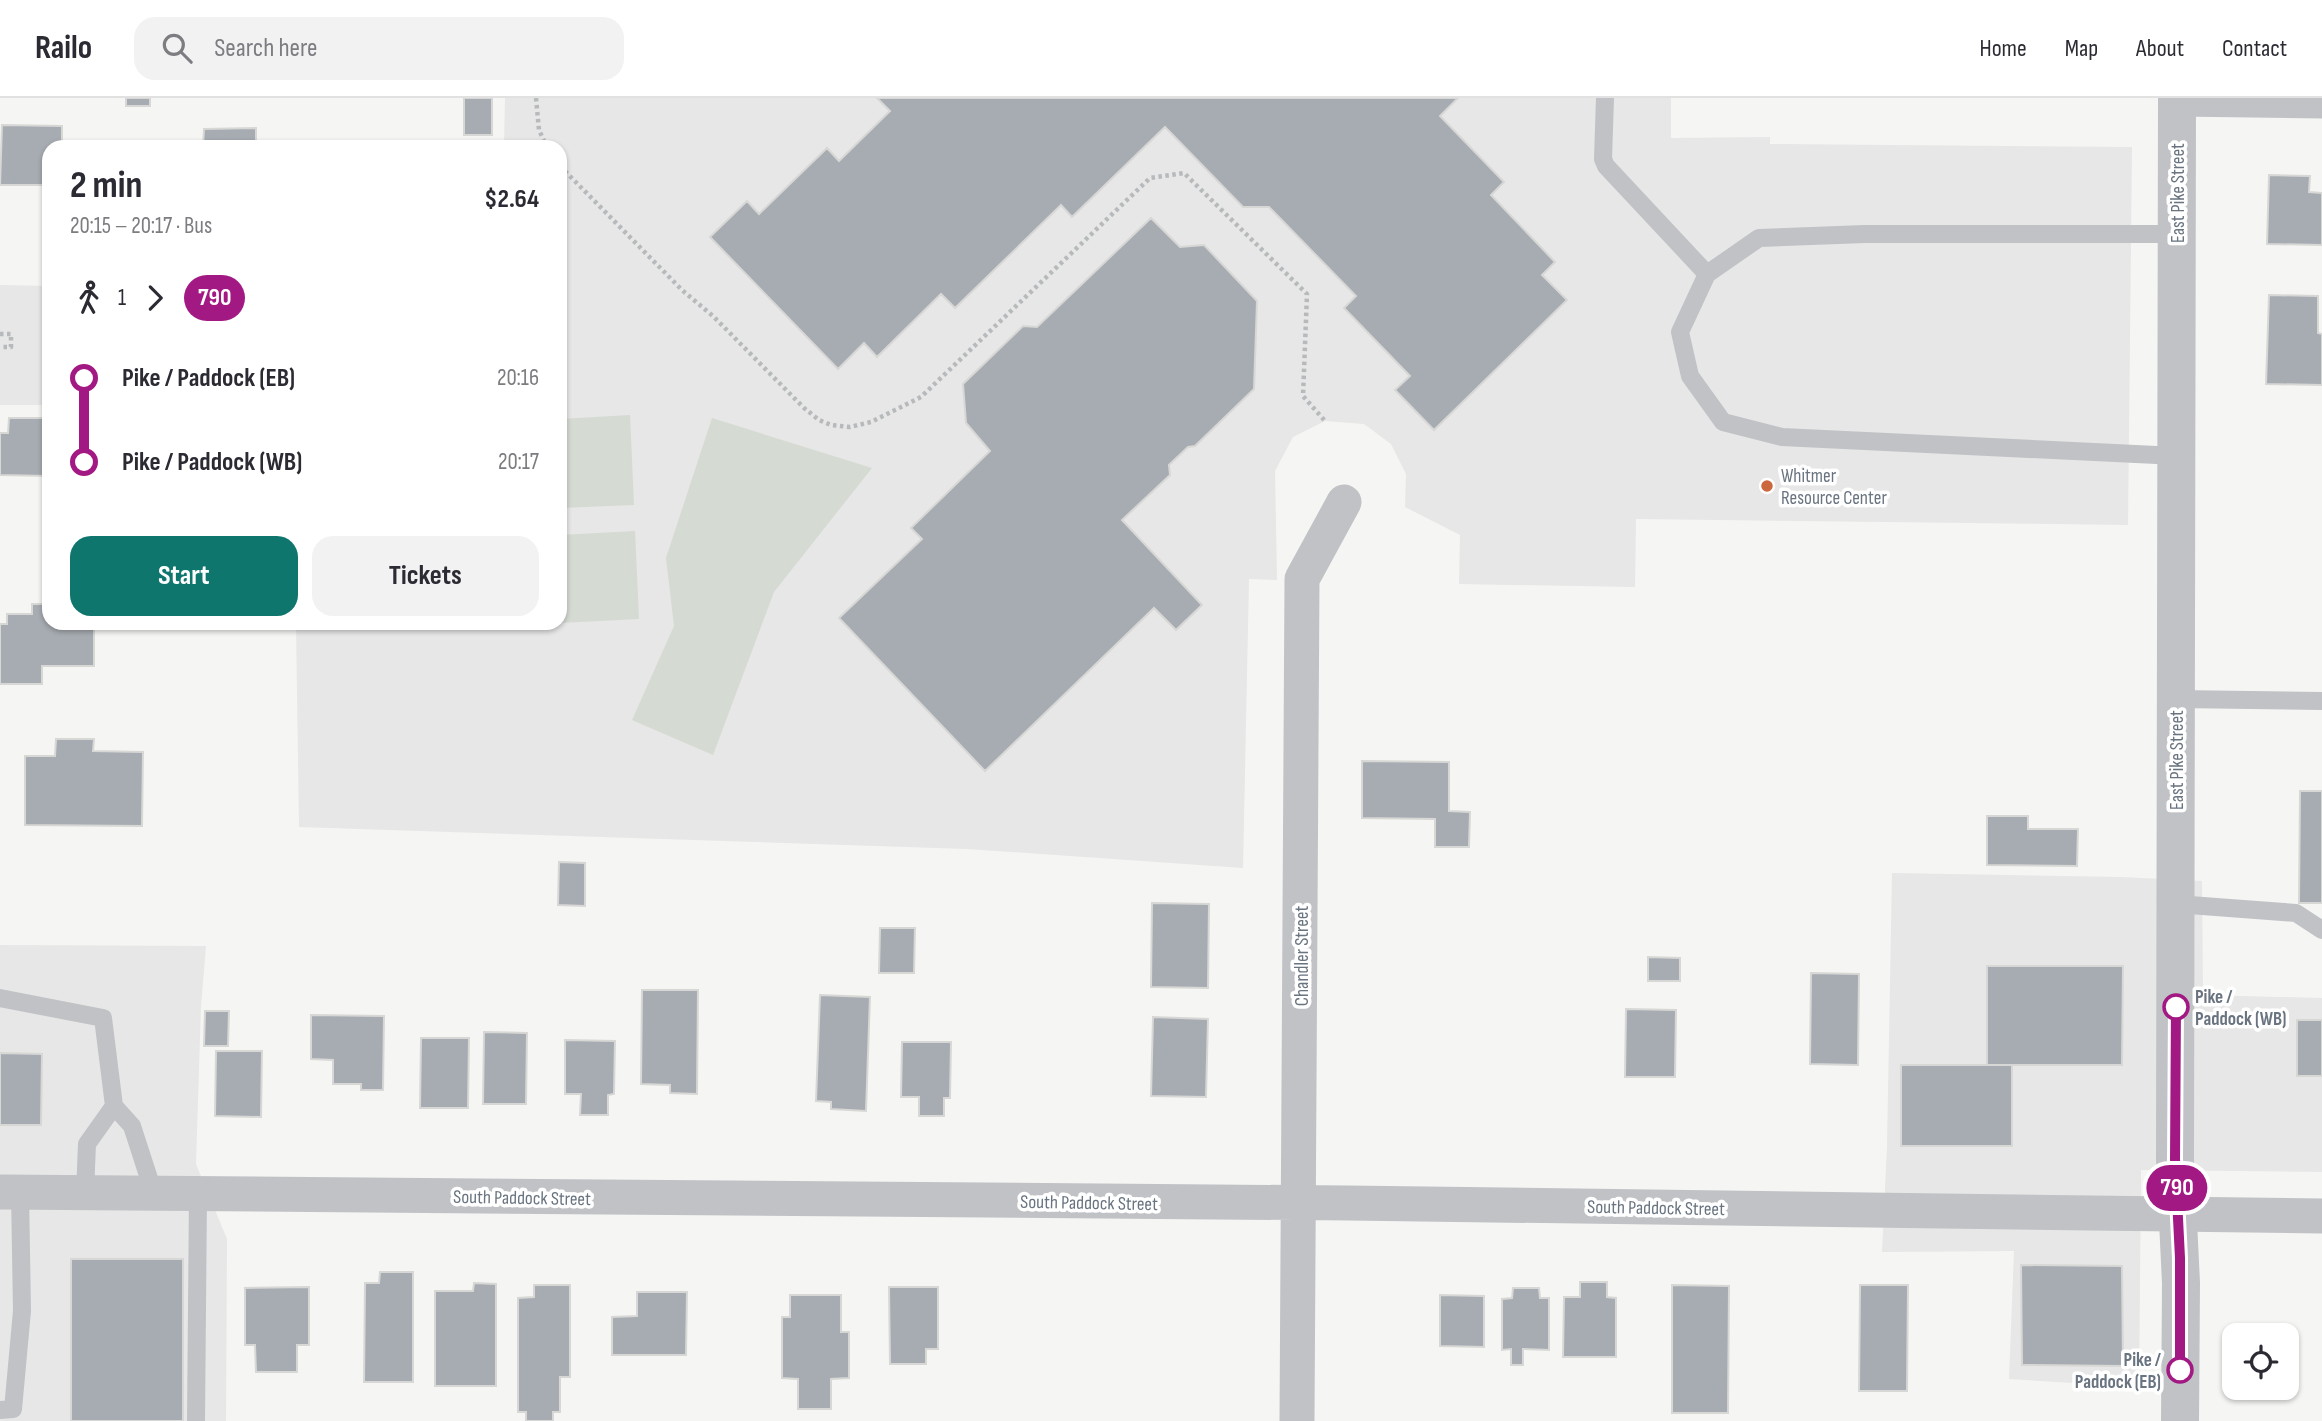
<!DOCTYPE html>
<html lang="en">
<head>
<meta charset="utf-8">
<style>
	:root { --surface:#fff; --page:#f2f2f3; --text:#2b2b33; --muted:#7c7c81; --line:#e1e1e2; --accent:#0f766e }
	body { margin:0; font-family:"Sofia Sans Condensed",sans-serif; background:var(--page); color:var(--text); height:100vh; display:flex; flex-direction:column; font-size:26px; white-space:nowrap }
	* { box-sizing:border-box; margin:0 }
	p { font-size:23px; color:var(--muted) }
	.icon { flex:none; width:38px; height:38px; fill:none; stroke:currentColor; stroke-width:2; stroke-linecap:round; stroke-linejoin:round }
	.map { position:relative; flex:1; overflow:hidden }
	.details { position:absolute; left:42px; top:42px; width:525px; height:490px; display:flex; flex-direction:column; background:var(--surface); border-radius:21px; box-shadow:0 2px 5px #0004 }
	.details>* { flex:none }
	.badge { padding:0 14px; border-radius:23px; font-size:24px; line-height:46px }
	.buttons { position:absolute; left:2222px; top:1225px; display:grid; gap:14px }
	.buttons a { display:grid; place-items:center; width:77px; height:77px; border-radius:14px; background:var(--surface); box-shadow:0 2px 5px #0004; font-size:35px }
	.map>.badge { position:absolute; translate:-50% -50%; box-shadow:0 0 0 4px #fff }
	.legs { display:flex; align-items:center; gap:10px; height:77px; padding:0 28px; font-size:23px }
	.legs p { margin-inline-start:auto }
	.overview { display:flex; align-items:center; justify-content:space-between; height:119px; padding:0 28px }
	h1 { font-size:38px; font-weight:700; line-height:52px }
	.action { display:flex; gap:14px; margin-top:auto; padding:14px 28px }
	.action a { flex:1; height:80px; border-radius:21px; background:var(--accent); color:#fff; font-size:28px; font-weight:700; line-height:80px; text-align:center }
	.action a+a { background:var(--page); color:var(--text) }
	ul { padding:0 28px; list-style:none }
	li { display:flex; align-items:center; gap:24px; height:84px; font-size:26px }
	li i { display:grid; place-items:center; width:10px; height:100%; margin:0 9px; background:currentColor }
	li i::after { content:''; width:18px; height:18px; margin:-9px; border:5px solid; border-radius:50%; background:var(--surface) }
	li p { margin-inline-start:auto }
	li:first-child i { background:linear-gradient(#0000 50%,currentColor 0) }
	li:last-child i { background:linear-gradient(currentColor 50%,#0000 0) }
	header { display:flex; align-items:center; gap:42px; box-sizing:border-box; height:98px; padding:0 35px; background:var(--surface); border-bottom:2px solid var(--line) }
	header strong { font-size:33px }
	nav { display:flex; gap:38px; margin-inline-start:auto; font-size:24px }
	.search { width:490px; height:63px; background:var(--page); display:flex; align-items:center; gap:18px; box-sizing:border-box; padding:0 24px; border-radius:21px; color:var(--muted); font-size:26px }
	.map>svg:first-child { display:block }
	.built { fill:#e6e7e6 }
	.green { fill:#d5dad3 }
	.building { fill:#a7acb2; stroke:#d7d7d5; stroke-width:2 }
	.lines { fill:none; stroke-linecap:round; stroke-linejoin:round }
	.path { stroke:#b7babc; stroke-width:4.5; stroke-dasharray:3.5 3.5; stroke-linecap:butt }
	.service { stroke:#c0c2c6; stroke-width:18 }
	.minor { stroke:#c0c2c6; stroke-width:35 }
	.tertiary { stroke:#c0c2c6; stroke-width:38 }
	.line-1-casing { stroke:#fff; stroke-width:16 }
	.line-1 { stroke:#a31984; stroke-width:10 }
	.poi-dot { fill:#cc683d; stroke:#fff; stroke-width:2.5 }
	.stop-1-dot { fill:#fff; stroke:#a31984; stroke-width:3.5 }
	.labels { text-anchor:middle; stroke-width:7; stroke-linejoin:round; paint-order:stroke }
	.street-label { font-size:19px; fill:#697480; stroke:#fff }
	.poi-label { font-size:19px; fill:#697480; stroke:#fff; text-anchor:start }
	.stop-label { font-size:19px; font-weight:bold; fill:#697480; stroke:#fff; text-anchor:start }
</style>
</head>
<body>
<header>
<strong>Railo</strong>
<div class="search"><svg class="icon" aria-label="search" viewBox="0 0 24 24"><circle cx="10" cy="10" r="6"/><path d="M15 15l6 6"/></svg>Search here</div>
<nav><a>Home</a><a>Map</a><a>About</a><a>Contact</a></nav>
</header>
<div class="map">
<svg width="2322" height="1323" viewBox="0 0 2322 1323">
	<rect width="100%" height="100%" fill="#f5f6f3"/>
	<path class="built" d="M505,0h1166v40l99,-1v7l362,3 -4,378 -492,-6 -1,68 -176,-3 1,-49 -55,-28 1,-33 -15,-30 -27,-20 -39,-3 -32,16 -18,34 2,109 -28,-1 -6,289 -276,-19 -668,-22 -3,-204h264v-476h-56z
		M0,187l49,1v119h-49z
		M1892,775l229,4 81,4 1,114 119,3v174l-181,-2 -2,217 -130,-8 5,-128 -132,1 5,-105z
		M0,847l206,1 -5,60 -5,158 31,75 -1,182h-226z"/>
	<path class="green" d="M630,317l4,90 -74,3v-89z
		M712,320l160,50 -98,124 -61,163 -81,-35 42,-94 -8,-68z
		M635,433l4,88 -79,4v-88z"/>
	<path class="building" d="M126,0h24v8h-24z
		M464,0h28v37h-28z
		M877,0h581l-18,18 64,66 -13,13 64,67 -13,13 25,25 -133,130 -39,-40 15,-14 -66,-68 12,-12 -87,-89h-26l-78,-80 -93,90 -11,-12 -106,103 -14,-14 -64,63 -13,-14 -26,26 -128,-132 37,-36 12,13 68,-66 12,13 51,-50z
		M2,27l60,1v21h-13v38h-49z
		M256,30v19h-53l1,-18z
		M2269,77l41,1 -1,16 13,1v52l-55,-1z
		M1151,120l29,29 24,-2 53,56 -3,88 -59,57 -7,1 -19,18 1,10 -48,45 80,85 -26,25 -22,-22 -169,163 -146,-153 83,-79 -11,-11 79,-77 -24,-28 -3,-39 60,-58 14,1z
		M2269,197l49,1v37l4,1v51l-56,-1z
		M9,320h40v58l-49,-1v-42h8z
		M32,506h17v19h45v43h-52v18h-42v-60h7v-10h25z
		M56,641h38l-1,12 50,1 -1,74 -117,-1v-69h30z
		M1362,663l87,1v49l21,1 -1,35h-34v-28l-73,-1z
		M2300,693h22v112h-23z
		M1987,718h41v13h50l-1,37 -90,-1z
		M559,764l26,1v43l-27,-1z
		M1152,805l57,1 -1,84 -57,-1z
		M880,830h35l-1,45h-35z
		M1648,859l32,1v23h-32z
		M1987,868h136l-1,99h-135z
		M1811,875l48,1 -1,91 -48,-1z
		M642,892h56l-1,104 -27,-1v-8l-29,-1z
		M820,897l50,2 -4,114 -35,-2v-7l-15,-1z
		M1626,911l50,1 -1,67h-50z
		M205,913h24l-1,35h-24z
		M311,917l73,1 -1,74h-22v-6h-28v-24l-22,-1z
		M1153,919l55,2 -2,78 -55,-1z
		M2297,922h25v56h-25z
		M484,934l43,1 -1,71h-43z
		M421,940h48l-1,70h-48z
		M565,942l50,1 -1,53 -6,1v20h-28l1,-21h-16z
		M902,944h49l-1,56h-6v18h-25v-19h-18z
		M216,953h46l-1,66 -46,-1z
		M0,955l42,1 -1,71h-41z
		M1901,967h111v81h-111z
		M71,1161h112v162h-112z
		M2021,1167l101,1 1,100 -101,-1z
		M380,1174h33v110h-49l1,-99h14z
		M1580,1184h27v15l9,1v59h-53l1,-60h16z
		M474,1185l22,1v102h-61v-95h38z
		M534,1187h36v92h-10v35h-7v9h-27v-9h-8v-114l16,-1z
		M1672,1187l57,1 -1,127h-56z
		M1860,1187h48l-1,106h-48z
		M309,1189v58h-12v27h-41l-1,-27h-10v-57z
		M889,1189h49v62h-12v15h-36z
		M1513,1190h26l1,10h9v52l-26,-1v16h-12v-16l-9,1v-51l10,-1z
		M637,1194h50l-1,63h-74v-38l25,-1z
		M790,1197h51v37h8v46l-18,1v30h-33v-30l-16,-1v-61h8z
		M1440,1197l44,1v51l-44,-1z"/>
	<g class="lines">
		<path class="path" d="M536,0l3,32 8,17
			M560,68l122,124 31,26 91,92 15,12 12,5 19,2 21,-5 50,-25 229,-219 34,-5 123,121 -4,102 22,25
			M0,236h11v13h-11"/>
		<path class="service" d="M1605,0l-2,61 3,7 101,108
			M2177,358l-395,-19 -59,-15 -33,-46 -10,-44 27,-58 52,-36 106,-4h312
			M2176,601l146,2
			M2176,806l120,9 26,17
			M0,900l103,20 11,88
			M85,1095l2,-49 27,-38 18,20 22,68
			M0,1312l13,-1 9,-98 -2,-119
			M196,1323l2,-227"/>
		<path class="minor" d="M2177,1l145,2
			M0,1094l1348,11 974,13
			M1297,1323l5,-842 42,-77"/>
		<path class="tertiary" d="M2177,0l-2,1061 6,124 -1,138"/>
	</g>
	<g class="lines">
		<g class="line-1-casing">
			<path id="line-1" d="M2176,909l-1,152 5,99v112"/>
		</g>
		<use href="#line-1" class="line-1"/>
	</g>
	<circle class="poi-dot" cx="1767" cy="388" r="7"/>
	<g class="stop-1-dot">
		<circle cx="2176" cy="909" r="12"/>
		<circle cx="2180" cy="1272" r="12"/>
	</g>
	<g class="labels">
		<g class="street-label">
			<text transform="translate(2177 95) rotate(-90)" y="7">East Pike Street</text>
			<text transform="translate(2176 662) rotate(-90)" y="7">East Pike Street</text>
			<text transform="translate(1301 858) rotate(-90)" y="7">Chandler Street</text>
			<text transform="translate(522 1099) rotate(1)" y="7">South Paddock Street</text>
			<text transform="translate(1089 1104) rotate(1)" y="7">South Paddock Street</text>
			<text transform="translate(1656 1109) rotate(1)" y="7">South Paddock Street</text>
		</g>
		<g class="poi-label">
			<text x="1781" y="384">Whitmer<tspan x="1781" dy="22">Resource Center</tspan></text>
		</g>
		<g class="stop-label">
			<text x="2195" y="905">Pike /<tspan x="2195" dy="22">Paddock (WB)</tspan></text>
			<text x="2161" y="1268" text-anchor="end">Pike /<tspan x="2161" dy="22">Paddock (EB)</tspan></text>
		</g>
	</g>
</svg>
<div class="buttons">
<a><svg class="icon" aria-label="locate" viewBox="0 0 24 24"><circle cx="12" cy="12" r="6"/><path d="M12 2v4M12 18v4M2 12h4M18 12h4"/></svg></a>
</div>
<b class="badge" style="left:2177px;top:1090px;background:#a31984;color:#fff">790</b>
<section class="details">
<div class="overview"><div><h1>2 min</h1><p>20:15 – 20:17 · Bus</p></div><b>$2.64</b></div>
<div class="legs"><svg class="icon" aria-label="walk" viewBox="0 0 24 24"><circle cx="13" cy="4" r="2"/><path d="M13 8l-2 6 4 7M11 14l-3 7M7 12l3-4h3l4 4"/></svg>1<svg class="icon" aria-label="forward" viewBox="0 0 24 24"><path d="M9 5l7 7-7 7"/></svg><b class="badge" style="background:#a31984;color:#fff">790</b></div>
<ul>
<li><i style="color:#a31984"></i><b>Pike / Paddock (EB)</b><p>20:16</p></li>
<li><i style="color:#a31984"></i><b>Pike / Paddock (WB)</b><p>20:17</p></li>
</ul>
<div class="action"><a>Start</a><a>Tickets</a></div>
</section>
</div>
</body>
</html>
